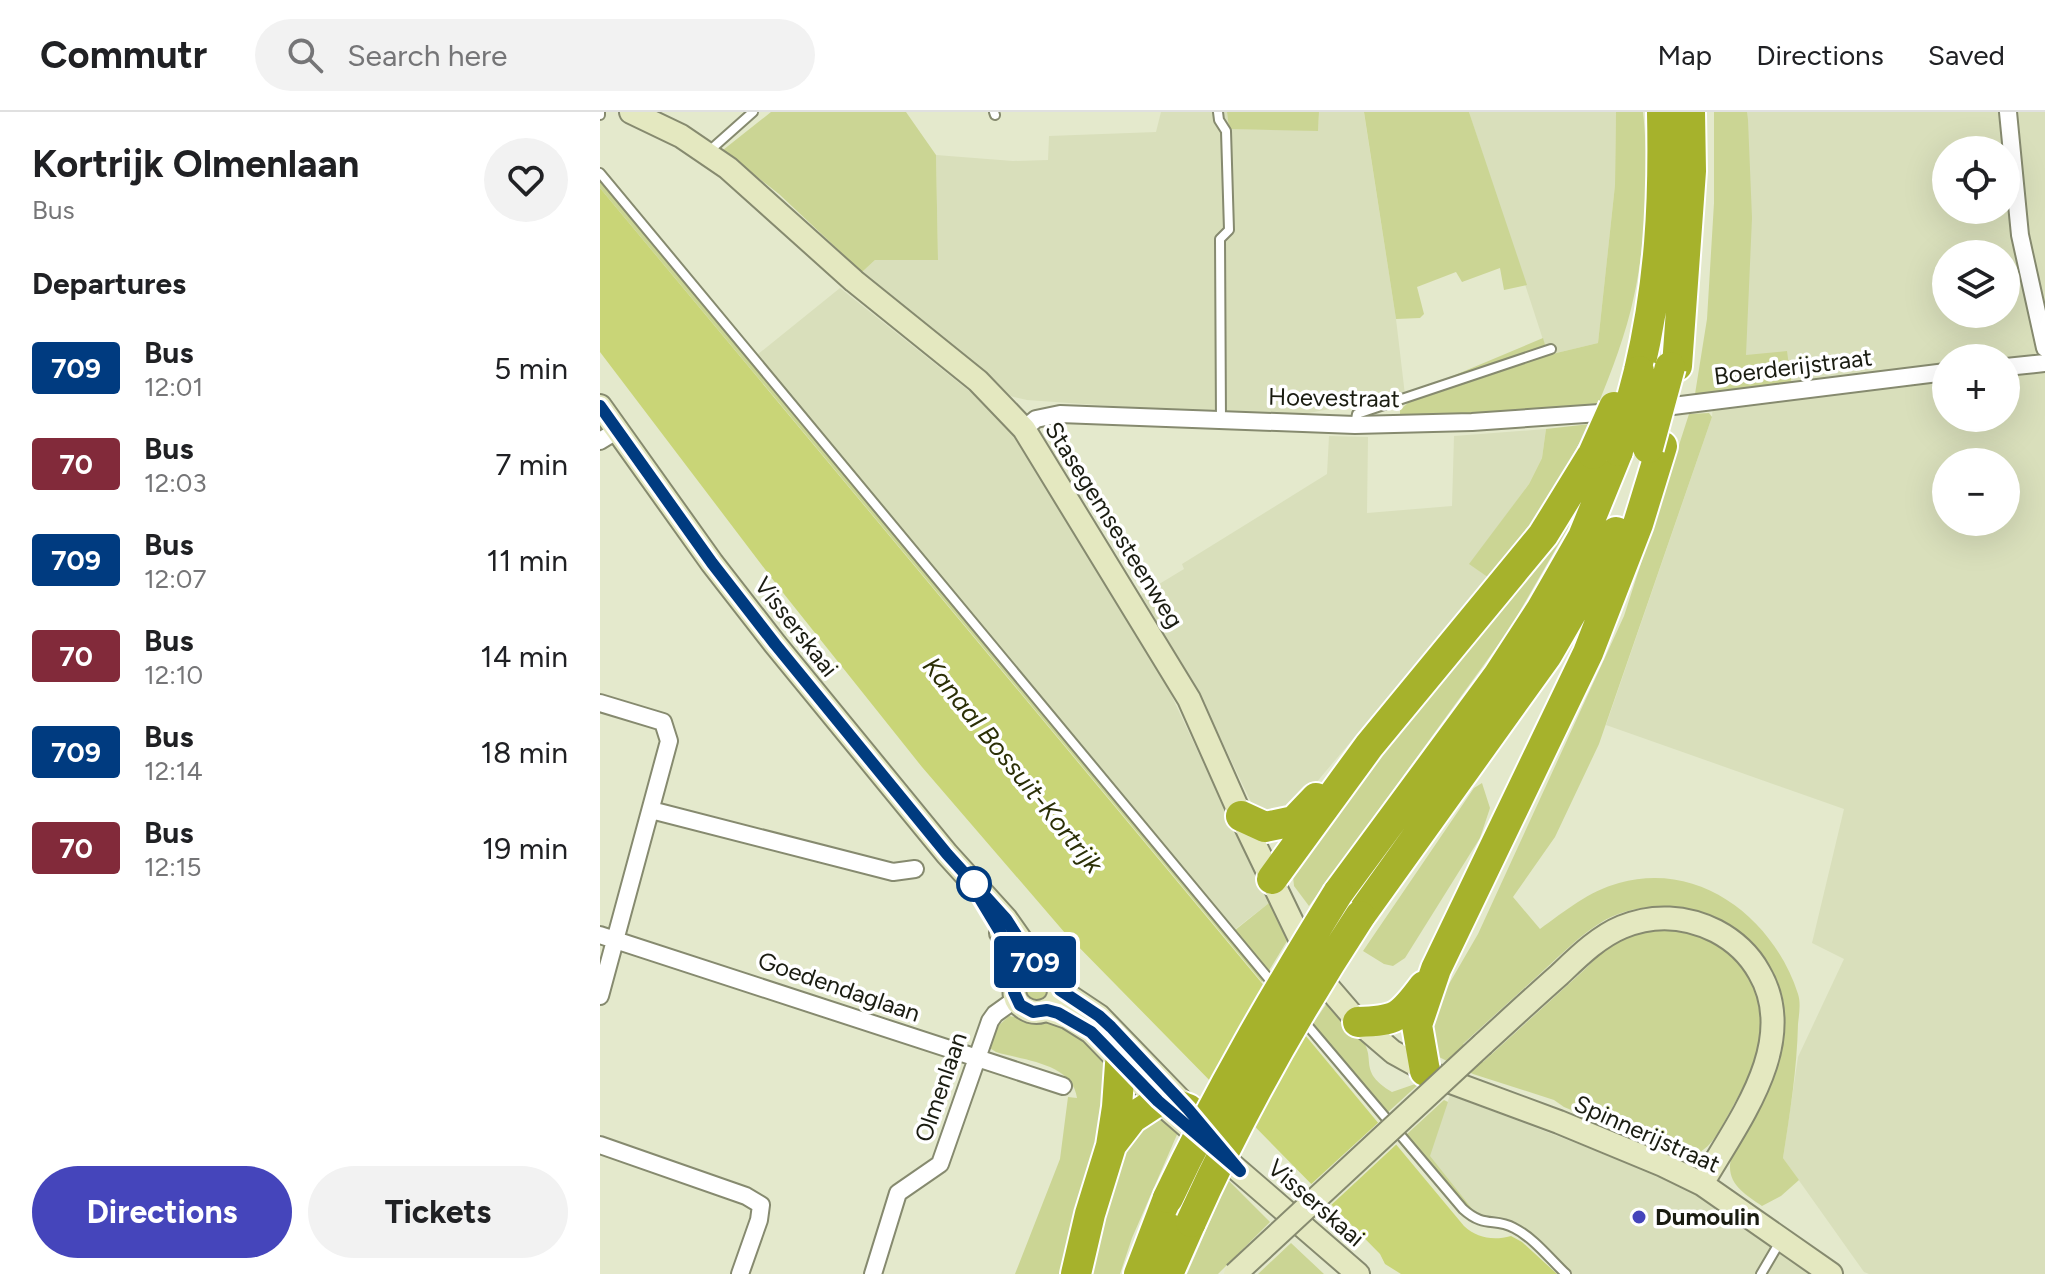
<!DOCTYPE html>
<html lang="en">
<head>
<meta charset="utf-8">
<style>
	:root { --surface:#fff; --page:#f2f2f2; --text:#202124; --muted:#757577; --line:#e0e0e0; --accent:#4545bb }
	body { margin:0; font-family:Figtree,sans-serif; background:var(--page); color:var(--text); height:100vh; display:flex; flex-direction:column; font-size:30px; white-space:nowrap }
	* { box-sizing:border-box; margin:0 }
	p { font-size:26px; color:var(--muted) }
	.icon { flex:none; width:44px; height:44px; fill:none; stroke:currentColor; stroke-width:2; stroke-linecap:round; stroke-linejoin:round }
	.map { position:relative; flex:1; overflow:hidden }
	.drawer { display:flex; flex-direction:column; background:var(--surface); width:600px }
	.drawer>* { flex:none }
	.badge { padding:0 16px; border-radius:6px; font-size:28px; line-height:52px }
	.controls { position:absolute; left:1332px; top:24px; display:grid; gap:16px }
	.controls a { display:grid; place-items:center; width:88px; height:88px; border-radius:50%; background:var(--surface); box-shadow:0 8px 32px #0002; font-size:40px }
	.map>.badge { position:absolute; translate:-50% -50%; box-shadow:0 0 0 4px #fff }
	h2 { padding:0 32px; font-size:30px; line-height:72px }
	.round { display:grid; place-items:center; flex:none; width:84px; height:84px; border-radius:42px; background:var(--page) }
	.head { display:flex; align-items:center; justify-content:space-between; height:136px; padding:0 32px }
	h1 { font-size:38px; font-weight:700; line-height:60px }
	.action { display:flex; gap:16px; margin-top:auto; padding:16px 32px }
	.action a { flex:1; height:92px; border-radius:48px; background:var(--accent); color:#fff; font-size:32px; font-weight:700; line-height:92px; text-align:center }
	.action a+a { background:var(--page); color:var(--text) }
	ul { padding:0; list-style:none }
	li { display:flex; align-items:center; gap:24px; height:96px; padding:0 32px }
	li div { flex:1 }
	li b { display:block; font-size:30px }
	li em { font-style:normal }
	li .badge { min-width:88px; font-weight:700; text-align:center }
	header { display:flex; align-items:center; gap:48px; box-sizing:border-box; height:112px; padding:0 40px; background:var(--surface); border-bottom:2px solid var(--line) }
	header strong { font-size:38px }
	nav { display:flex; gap:44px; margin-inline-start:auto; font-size:28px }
	.search { width:560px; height:72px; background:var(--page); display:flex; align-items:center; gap:20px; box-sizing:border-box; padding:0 28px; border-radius:44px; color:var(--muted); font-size:30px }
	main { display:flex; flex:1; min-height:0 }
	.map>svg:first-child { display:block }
	.built { fill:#d9dfbb; fill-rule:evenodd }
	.green { fill:#cbd594 }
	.water { fill:#c9d577 }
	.pier { fill:#e4e9cc }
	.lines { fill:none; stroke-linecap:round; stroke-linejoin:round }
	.lane-casing { stroke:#868a6f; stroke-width:12 }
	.street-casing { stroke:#868a6f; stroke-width:20 }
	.secondary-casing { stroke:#868a6f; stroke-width:26 }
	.highway-casing { stroke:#fff; stroke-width:34 }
	.lane { stroke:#fff; stroke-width:8 }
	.street { stroke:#fff; stroke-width:16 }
	.secondary { stroke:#e4e8c0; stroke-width:22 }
	.highway { stroke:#a6b22c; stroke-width:30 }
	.secondary-bridge-casing { stroke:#868a6f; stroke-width:26; stroke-linecap:butt }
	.highway-bridge-casing { stroke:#fff; stroke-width:34; stroke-linecap:butt }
	.secondary-bridge { stroke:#e4e8c0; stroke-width:22 }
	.highway-bridge { stroke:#a6b22c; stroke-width:30 }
	.line-casing { stroke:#fff; stroke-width:18 }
	.line { stroke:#003b80; stroke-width:12 }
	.stop-dot { fill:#fff; stroke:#003b80; stroke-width:4 }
	.poi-dot { fill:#4545bb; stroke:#fff; stroke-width:3 }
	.labels { text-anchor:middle; stroke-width:7; stroke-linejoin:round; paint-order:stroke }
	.street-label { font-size:24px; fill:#1a1c11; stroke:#fff }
	.poi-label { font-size:24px; font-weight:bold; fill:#1a1c11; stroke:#fff; text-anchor:start }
	.water-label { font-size:26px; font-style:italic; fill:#2b2f06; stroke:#fff }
</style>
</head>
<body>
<header>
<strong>Commutr</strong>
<div class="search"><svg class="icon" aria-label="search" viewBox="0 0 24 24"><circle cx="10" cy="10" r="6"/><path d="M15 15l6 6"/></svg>Search here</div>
<nav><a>Map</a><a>Directions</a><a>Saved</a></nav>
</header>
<main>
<section class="drawer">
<div class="head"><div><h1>Kortrijk Olmenlaan</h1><p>Bus</p></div><a class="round"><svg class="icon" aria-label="heart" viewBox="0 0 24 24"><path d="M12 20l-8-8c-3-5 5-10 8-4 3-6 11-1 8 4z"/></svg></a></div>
<h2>Departures</h2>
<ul>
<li><span class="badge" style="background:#003b80;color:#fff">709</span><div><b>Bus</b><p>12:01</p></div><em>5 min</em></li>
<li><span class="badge" style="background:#822a3a;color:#fff">70</span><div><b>Bus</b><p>12:03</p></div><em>7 min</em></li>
<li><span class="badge" style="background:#003b80;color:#fff">709</span><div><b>Bus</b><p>12:07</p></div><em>11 min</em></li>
<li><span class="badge" style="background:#822a3a;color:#fff">70</span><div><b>Bus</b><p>12:10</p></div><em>14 min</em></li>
<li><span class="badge" style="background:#003b80;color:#fff">709</span><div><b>Bus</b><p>12:14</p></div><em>18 min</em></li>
<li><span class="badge" style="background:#822a3a;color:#fff">70</span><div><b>Bus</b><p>12:15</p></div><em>19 min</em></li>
</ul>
<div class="action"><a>Directions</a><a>Tickets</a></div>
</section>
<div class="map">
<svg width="1445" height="1162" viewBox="0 0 1445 1162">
	<rect width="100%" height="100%" fill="#e4e9cc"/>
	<path class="built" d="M561,0h66l2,17 89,1 1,-18h49l-4,1 32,206 9,76 -123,23 -255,-18 -17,-4 -148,-124 13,-12h63l-2,-105 77,6 35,-1 1,-24 107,-4z
		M869,0h147l-1,73 -17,158 -50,12z
		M1139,0h306v1162h-176l-5,-2 -81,-114 15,-101 46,-98 -32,-16 32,-134 -238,-84 106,-308zM1346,38h60v60h-60zM1346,142h60v60h-60zM1346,246h60v60h-60zM1346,350h60v60h-60z
		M240,176l143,114 27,26 26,40 123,201 110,234 -35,27 -477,-575z
		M946,317l-4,29 -13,26 -59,80 19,14 -190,225 -13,11 -21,-2 -14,-10 -54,-113 -56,-94 43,-26 -2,-5 145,-90 2,-38 39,1 -1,76 85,-7 2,-70z
		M850,983l204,78 39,18 61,40 57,43h-239l-58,-53 -37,-6 -48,-59z"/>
	<path class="green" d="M171,0h135l30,43 2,105h-63l-13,12 -83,-78 -56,-44z
		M627,0h92l-1,19 -89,-2z
		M764,0h105l58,173 -23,5 -4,-22 -38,14 -6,-10 -39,15 7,27 -4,4 -24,1z
		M1016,0h27c6,54 3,131 -9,184 -8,38 -22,74 -37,111l-98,8h-99v-5l9,-8 18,-6 -3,-8 119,-50 5,17 50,-12 17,-158z
		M1114,0h33l1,8 4,98 -6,137 41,-4 5,36 -97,7 12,-75 7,-116z
		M0,67l629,756 40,-32 18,38 -25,41 -662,-794z
		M1109,301l3,4 -113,327 -44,93 -42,60 27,32c25,-18 49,-38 79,-46 81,-23 155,36 179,111 3,9 1,21 0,30 -1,45 -8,89 -15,134l16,22 -18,16 -19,10c-15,-11 -33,-20 -32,-41 1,-15 13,-30 20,-44 18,-33 34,-64 35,-102 0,-34 -18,-62 -43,-84 -36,-31 -94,-38 -137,-15 -23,13 -42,33 -61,50 -27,25 -54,49 -81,74l20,18c33,-30 66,-60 99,-90 11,-10 24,-26 37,-32 26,-12 50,-12 77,-5 45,11 71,57 66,102 -3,25 -20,52 -31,73 -8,13 -15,31 -28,40 -9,7 -17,7 -28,3l-111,-46 -10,-7 -81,-26 -34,-17 -9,-21 8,-33 40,-69 146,-318 65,-202z
		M990,312l-48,86 -53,68 -20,-14 60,-80 13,-26 4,-29z
		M973,403v4l-64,111 -200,276 -15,-20 -2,-19z
		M882,671l8,25 -10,30 -75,120 -12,8 -9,-2 -21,-13 111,-163z
		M424 878a12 12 0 1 1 24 0a12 12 0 1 1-24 0Z
		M727,891c11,12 25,24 35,37 15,20 -5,31 30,52l29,-10 -34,31 -75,-88z
		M409,904l30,5h26l41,38 5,29 -49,186h-47l45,-115 8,-62 9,1c-4,-35 -55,-38 -81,-46l-8,-5 7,-18z
		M844,988l4,2 -18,54 47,59 -12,-11 -59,-69z
		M554,1001l25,17 -47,108 -12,36h-32l40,-142z
		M628,1068l42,42 -52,52h-31z
		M691,1131l33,31h-66z"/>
	<path class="water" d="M0,76l864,1038c13,12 29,15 47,10l11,6 35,32h-156l-16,-10 -5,-10 -315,-321 -143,-166 -142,-178 -180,-237z"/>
	<path class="pier" d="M781,1008l18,22 -71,66 -20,-21z"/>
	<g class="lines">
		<g class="lane-casing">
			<path id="lane" d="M394,0l1,3
				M618,0l1,8 7,11 3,99 -9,9 1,181
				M0,3v-3
				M108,40l45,-40
				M0,61l674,812
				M755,313l2,-11 194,-65
				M703,908l160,189c22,20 31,8 51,19 20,10 36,31 52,46
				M1161,1162l20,-34"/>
		</g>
		<g class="street-casing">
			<path id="street" d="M1408,0l12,123 25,113
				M1406,255l39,-4
				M1057,296l289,-36
				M424,317l12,-10 24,-5 295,11 117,-3 142,-10
				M0,329l18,-11
				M0,591l63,19 6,19 -69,255
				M51,698l242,62 22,-3
				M0,823l463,151
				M0,1033l146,51 15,9 -2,15 -19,54
				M273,1162l25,-81 42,-29 50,-143 5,-7 21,-15"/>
		</g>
		<g class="secondary-casing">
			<path id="secondary" d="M31,0l50,24 47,32 126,113 124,100 46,48 165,270 52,117 63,131 23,39 31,36 35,30 47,26 119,44 104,43 39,19 129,90
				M0,294l112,157 63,81 172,210 59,65 33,47
				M401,821c7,10 14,22 15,35 1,15 -8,30 8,40 6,4 12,5 19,3 22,-6 20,-34 2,-43 -13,-4 -22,0 -30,12
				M460,878l39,26 86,89
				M447,898l20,7 24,15 67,69 200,173
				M883,932c25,-23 50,-46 76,-69 19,-18 39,-38 63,-48 31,-13 64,-11 94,4 19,10 33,23 43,41 42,71 -23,152 -57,212"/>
		</g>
		<g class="highway-casing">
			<path id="highway" d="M1077,254l14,-195 -1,-59
				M1039,259c21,-89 25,-168 23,-259
				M641,704l24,11 29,-6 22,-23
				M672,767l97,-133 174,-211 50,-81
				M738,781l160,-217 43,-66 42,-73 35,-86
				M760,804l187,-261 55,-95 14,-28
				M758,910c39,-1 43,-5 66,-36
				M825,959l-8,-46 19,-56 152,-316 50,-129 24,-78
				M512,1032l20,-26 29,-19 27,10
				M476,1162l14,-60 21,-68 6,-39 3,-43
				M539,1162l29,-76
				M568,1162l23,-52"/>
		</g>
		<use href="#lane" class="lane"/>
		<use href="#street" class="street"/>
		<use href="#secondary" class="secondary"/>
		<use href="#highway" class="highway"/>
		<g class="secondary-bridge-casing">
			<path id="secondary-bridge" d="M635,1162l248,-230"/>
		</g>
		<g class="highway-bridge-casing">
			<path id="highway-bridge" d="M1048,336l22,-81
				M1018,339l21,-80
				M993,342l21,-47
				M568,1086c50,-106 108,-205 170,-305
				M591,1110c48,-107 105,-208 169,-306"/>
		</g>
		<use href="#secondary-bridge" class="secondary-bridge"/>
		<use href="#highway-bridge" class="highway-bridge"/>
	</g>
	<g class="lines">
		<g class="line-casing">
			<path id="line" d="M0,294l112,157 63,81 172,210 59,65 25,39 8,8 15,8 6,16 39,26 12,11 77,82 52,62 -82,-70 -67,-69 -33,-19 -11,-3 -14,2 -13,-7 -6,-13 2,-25 -5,-17 -35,-58"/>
		</g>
		<use href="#line" class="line"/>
	</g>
	<circle class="stop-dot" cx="374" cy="772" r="16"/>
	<circle class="poi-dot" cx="1039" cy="1105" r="8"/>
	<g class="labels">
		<g class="street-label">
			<text transform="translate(1193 255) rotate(-7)" y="8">Boerderijstraat</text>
			<text transform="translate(734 286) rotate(1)" y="8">Hoevestraat</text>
			<text transform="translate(514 413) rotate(58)" y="8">Stasegemsesteenweg</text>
			<text transform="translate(196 515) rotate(52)" y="8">Visserskaai</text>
			<text transform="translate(239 875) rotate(19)" y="8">Goedendaglaan</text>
			<text transform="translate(341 975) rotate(-71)" y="8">Olmenlaan</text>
			<text transform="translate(1047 1022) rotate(24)" y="8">Spinnerijstraat</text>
			<text transform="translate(716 1091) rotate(41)" y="8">Visserskaai</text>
		</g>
		<g class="poi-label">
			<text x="1055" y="1113">Dumoulin</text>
		</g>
		<g class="water-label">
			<text transform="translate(413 653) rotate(51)" y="9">Kanaal Bossuit-Kortrijk</text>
		</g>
	</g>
</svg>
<div class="controls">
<a><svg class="icon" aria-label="locate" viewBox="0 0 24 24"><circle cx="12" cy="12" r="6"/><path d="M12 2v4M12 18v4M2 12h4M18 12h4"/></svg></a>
<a><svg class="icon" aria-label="layers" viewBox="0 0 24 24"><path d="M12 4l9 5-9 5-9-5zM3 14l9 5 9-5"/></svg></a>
<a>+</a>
<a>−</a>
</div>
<b class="badge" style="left:435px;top:850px;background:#003b80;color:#fff">709</b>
</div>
</main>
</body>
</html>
